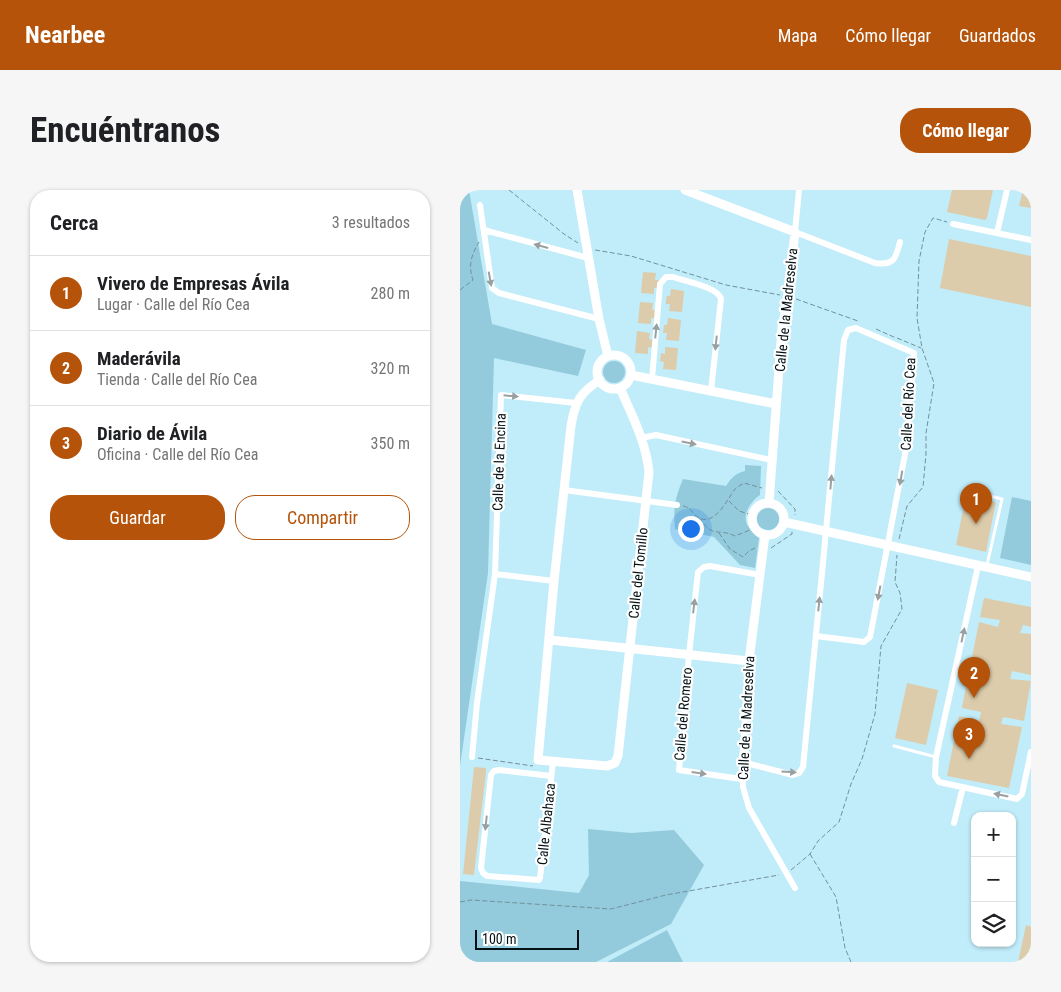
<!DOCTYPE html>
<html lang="es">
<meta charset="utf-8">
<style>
body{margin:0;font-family:"Roboto Condensed",sans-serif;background:#f6f6f6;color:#202124}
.controls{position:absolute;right:15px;bottom:15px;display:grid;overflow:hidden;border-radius:10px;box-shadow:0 1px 4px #0004}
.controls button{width:45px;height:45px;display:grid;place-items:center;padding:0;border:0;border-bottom:1px solid #e0e0e0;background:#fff;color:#202124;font:25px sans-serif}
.scale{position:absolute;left:15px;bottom:12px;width:104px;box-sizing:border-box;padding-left:5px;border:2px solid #031115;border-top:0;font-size:14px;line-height:18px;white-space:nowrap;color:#031115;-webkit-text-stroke:4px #fff;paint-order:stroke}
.you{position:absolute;left:230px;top:338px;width:18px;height:18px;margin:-12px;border:4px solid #fff;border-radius:50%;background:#1a73e8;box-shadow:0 0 0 8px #1a73e833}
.badge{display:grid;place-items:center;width:32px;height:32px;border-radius:50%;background:#b45309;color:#fff;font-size:16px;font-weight:700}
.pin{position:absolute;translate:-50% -41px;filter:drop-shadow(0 1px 2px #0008)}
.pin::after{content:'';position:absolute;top:26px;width:18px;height:15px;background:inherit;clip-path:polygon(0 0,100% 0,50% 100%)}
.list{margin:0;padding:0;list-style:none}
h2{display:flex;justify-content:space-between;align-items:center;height:65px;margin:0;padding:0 20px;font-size:21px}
h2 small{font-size:16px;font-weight:400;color:#757577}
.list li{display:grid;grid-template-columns:32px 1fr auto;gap:15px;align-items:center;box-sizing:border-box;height:75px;padding:0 20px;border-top:1px solid #e0e0e0}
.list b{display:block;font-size:19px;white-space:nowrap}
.list p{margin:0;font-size:16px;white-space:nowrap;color:#757577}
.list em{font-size:16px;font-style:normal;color:#757577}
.actions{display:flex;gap:10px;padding:15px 20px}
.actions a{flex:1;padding:11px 0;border:1px solid #b45309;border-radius:20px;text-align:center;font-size:18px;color:#b45309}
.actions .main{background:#b45309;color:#fff}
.icon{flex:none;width:28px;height:28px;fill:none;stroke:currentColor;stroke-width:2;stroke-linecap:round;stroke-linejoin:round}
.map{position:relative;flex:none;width:571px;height:772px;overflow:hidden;border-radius:20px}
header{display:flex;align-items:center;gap:30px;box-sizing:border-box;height:70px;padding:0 25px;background:#b45309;color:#fff}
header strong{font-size:24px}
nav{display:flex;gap:28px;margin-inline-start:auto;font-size:18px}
.intro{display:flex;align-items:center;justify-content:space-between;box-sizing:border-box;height:120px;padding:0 30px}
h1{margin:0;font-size:35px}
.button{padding:12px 22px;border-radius:20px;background:#b45309;color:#fff;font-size:18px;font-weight:700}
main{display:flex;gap:30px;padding:0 30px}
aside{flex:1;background:#fff;border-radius:20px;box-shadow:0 1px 4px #0004}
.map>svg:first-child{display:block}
.green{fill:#93cbdc}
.building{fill:#ddccab}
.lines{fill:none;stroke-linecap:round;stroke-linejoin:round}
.path{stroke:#72919a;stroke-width:1;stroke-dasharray:5 2.5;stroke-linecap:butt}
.lane{stroke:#fff;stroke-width:3}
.street{stroke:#fff;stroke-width:6}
.secondary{stroke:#fff;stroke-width:9}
.oneway{fill:#9aa0a1}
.labels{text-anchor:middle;stroke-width:4.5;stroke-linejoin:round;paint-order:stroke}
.street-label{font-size:14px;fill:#031115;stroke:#fff}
</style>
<header>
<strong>Nearbee</strong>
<nav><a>Mapa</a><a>Cómo llegar</a><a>Guardados</a></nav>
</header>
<div class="intro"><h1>Encuéntranos</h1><a class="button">Cómo llegar</a></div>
<main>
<aside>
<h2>Cerca<small>3 resultados</small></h2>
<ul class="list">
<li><span class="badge">1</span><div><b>Vivero de Empresas Ávila</b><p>Lugar · Calle del Río Cea</p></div><em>280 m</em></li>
<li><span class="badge">2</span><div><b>Maderávila</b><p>Tienda · Calle del Río Cea</p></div><em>320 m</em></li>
<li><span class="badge">3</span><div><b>Diario de Ávila</b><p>Oficina · Calle del Río Cea</p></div><em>350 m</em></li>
</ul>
<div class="actions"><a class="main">Guardar</a><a>Compartir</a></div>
</aside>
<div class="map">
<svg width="571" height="772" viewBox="0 0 571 772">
<rect width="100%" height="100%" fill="#c1ecf9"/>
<path class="green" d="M0,0H9L32,134L126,160L118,186L34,168L28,383L0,576Z
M143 182a11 11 0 1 1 22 0a11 11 0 1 1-22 0Z
M285,275L301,276L300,305C291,311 281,325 288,336C291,340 296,344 299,348L295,378L280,375L254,347L215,339C213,319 215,308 223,289L266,296C271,288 276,283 285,281Z
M552,307L571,311V375L540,368Z
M297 329a11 11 0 1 1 22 0a11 11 0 1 1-22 0Z
M128,639L171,643L214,640L244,675L211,734L136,772H0V691L119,703L129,685Z
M207,740L223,772H147Z"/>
<path class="building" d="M492,0H533L527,28L525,30L487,22Z
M563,0H571V18L559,16Z
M489,49L571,66V117L480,98Z
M183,82L196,83L195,90H199L198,98H194V104L181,103Z
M211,99L224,101L222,122L209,121L210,114H206V110L207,106H210Z
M180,112L193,113L192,120H196L195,128H191V134L178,133Z
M208,128L221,130L219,151L206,150L207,143H203L204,135H207Z
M177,141L190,143L189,149L193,150L192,158L188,157V164L175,163Z
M205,157L218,158L216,180L203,179L204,172L200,171L201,163L205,164Z
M506,306L536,312L526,362L496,355Z
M524,408L571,417V437L563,435L560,443L571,444V485L552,481L550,489L571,491L564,531L543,527L541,534L562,537L549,598L487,586L499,526L519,531L521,522L502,518L509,479L529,484L530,476L511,472L519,432L538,437L540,430L520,427Z
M447,493L478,500L466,555L435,548Z
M14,577L26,578V582L14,685L3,684Z
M566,735L571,737V772H558Z"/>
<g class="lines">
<path class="path" d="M49,0L104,44L118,53
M135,60L171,66L266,95L320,105
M0,100L13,90C8,76 11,65 19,52
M336,109L398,131
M416,139L436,148
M437,148L461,158
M318,301L335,319V325
M269,311L279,321L292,325
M223,316C231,317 232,324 239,328C255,336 268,309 274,300C277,297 281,295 284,293L302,298
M239,328C255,350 256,337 275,346L295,338
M259,343L270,359L283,367L289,361L295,358
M439,349L447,316L463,297L466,264V243L474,193L462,158L457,128L459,71L465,42L473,28L487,32
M311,358L332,344V341
M18,568L73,576
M350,664L376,707L385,758L391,772
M331,680L350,664L358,651L379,632L391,594L402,569L415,524L421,456L442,419L440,403L435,392L437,365
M0,712L11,710L151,719L206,705L319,685"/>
<path class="lane" d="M509,301L542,309L527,375
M434,556L476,567"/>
<path class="street" d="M339,0L335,42L415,73C434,76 436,68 440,52
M20,15L32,98L39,103L139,129
M493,34L571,50
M24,40L128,68
M537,43L547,0
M192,189L200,94L206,87H213C224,91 258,97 261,109L251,201
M181,248L196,245L311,270
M104,300L217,315
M518,376L476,567L475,586L479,592L557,609L562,604L571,562
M35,384L94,391
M289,471L282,572L283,597L289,618L335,698
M12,567L17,513L35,384L41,205L116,213
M282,572L333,585L339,583L343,577C357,435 371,292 384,150L388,140L396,138L454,163L446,259L410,447L404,452L356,446
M91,586L39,580L34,581L31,585L21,678L23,683L27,686L79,690L80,688L93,572
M281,589L219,580L229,465L238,382L244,377L250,376L300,385
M494,633L503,597"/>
<path class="secondary" d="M117,0L139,129L148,166
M225,0L335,42L327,113L322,138L309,313
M137 182a17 17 0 1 1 34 0a17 17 0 1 1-34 0Z
M171,185L316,214
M140,190C119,203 115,213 111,236L94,391L78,570L147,576L155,573L158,566L189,282C186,252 172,225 160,198
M292 329a16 16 0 1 1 32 0a16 16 0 1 1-32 0Z
M324,332L571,387
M90,450L289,471L305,345"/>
</g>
<defs><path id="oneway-solid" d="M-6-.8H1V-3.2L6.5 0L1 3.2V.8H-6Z" transform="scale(1.25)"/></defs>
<g class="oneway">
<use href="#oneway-solid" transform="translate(81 56) rotate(-165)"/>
<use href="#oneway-solid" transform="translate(30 89) rotate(80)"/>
<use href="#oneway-solid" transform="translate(196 141) rotate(-84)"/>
<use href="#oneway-solid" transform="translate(256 153) rotate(96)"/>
<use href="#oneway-solid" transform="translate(51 206) rotate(5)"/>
<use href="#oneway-solid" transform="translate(229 253) rotate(12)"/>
<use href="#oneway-solid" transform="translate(441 288) rotate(100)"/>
<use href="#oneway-solid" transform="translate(371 292) rotate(-85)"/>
<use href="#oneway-solid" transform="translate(419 403) rotate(101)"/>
<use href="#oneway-solid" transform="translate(359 414) rotate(-84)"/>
<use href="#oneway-solid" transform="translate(234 416) rotate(-83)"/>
<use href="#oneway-solid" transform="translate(503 445) rotate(-78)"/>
<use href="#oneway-solid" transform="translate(329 582) rotate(4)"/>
<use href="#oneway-solid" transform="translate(239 583) rotate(8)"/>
<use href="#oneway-solid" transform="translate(541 605) rotate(-168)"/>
<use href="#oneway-solid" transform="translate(26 633) rotate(96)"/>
</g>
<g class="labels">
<g class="street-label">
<text transform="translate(326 120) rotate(-84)" y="5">Calle de la Madreselva</text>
<text transform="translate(448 214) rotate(-87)" y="5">Calle del Río Cea</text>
<text transform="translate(39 272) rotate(-88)" y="5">Calle de la Encina</text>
<text transform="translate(178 383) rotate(-84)" y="5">Calle del Tomillo</text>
<text transform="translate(223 524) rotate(-85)" y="5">Calle del Romero</text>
<text transform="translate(286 528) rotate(-87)" y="5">Calle de la Madreselva</text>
<text transform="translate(86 634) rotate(-84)" y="5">Calle Albahaca</text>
</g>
</g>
</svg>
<div class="controls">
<button>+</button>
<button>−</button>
<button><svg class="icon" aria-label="layers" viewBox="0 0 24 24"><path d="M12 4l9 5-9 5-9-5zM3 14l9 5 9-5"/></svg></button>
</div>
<div class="scale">100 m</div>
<div class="you"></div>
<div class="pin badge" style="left:516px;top:334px">1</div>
<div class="pin badge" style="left:514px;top:508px">2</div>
<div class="pin badge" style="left:509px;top:569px">3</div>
</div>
</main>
